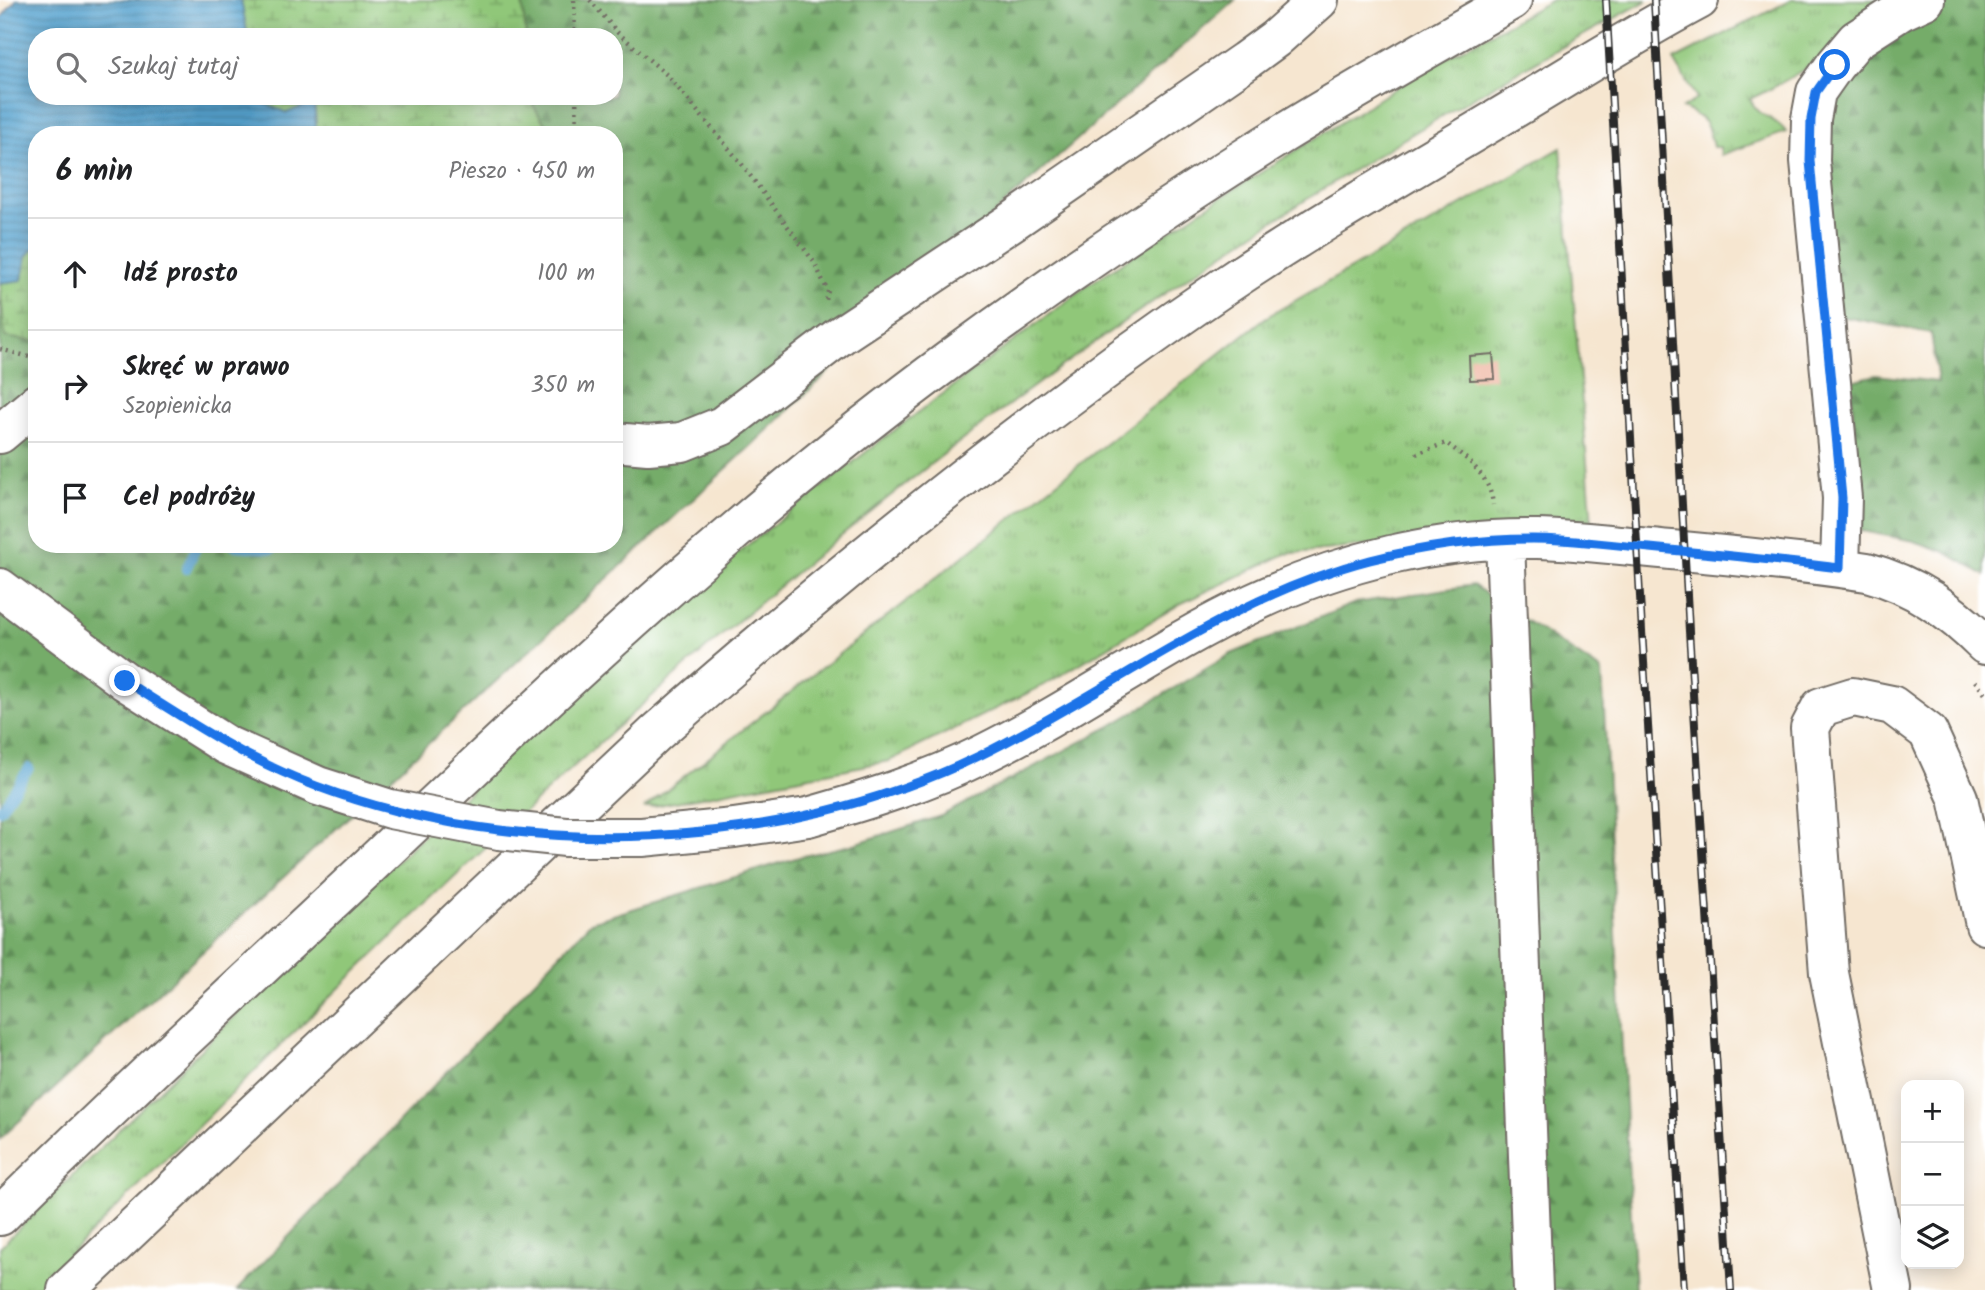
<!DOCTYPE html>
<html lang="pl">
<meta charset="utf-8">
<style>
body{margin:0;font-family:Kalam,sans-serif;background:#f2f2f2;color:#202124}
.controls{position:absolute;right:21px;bottom:21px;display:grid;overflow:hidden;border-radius:14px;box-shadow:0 4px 18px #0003}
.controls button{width:63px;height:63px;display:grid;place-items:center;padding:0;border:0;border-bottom:2px solid #e0e0e0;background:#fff;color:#202124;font:35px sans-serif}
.stop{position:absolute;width:21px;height:21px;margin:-16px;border:5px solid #1a73e8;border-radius:50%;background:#fff}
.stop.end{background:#1a73e8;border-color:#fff;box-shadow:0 2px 7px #0008}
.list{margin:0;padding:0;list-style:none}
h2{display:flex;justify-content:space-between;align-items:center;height:91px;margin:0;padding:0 28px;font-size:30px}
h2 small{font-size:23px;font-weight:400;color:#757577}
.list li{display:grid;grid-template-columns:46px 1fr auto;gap:21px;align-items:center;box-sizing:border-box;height:112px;padding:0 28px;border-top:2px solid #e0e0e0}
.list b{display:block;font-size:26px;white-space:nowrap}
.list p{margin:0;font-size:23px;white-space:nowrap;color:#757577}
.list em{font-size:23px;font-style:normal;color:#757577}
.icon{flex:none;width:38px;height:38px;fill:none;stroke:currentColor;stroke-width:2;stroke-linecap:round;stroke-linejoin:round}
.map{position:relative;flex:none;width:1985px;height:1290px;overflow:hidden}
.search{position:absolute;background:#fff;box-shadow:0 4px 18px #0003;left:28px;top:28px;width:595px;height:77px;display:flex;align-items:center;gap:18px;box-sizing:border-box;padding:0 24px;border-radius:28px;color:#757577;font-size:26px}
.panel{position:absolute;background:#fff;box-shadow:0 4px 18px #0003;left:28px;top:126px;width:595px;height:427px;border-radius:28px}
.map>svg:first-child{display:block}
.grass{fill:url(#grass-tufts);stroke:#5e7952;stroke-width:2}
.forest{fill:url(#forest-firs);stroke:#506c4a;stroke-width:2}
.wetland{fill:url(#wetland-marsh);stroke:#5e7952;stroke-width:2}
.water{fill:url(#water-rules);stroke:#40677d;stroke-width:2}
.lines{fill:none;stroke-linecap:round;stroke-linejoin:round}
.stream{stroke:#56a3cf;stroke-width:10}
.building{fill:#eaa187}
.minor-casing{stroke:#726c65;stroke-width:42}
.highway-casing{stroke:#726c65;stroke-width:42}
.path{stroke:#726c65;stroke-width:4.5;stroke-dasharray:2 5;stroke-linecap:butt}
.minor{stroke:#fff;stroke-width:38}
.highway{stroke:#fff;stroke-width:38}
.rail-casing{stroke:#2b2b2b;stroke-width:8}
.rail{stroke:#fff;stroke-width:5;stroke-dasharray:16;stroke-linecap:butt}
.minor-bridge-casing{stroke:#726c65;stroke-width:42;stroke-linecap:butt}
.minor-bridge{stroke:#fff;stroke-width:38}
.route{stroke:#1a73e8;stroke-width:9}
</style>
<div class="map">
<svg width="1985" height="1290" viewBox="0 0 1985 1290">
<defs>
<pattern id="grass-tufts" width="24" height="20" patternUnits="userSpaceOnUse" patternTransform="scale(1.75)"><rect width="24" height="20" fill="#90c779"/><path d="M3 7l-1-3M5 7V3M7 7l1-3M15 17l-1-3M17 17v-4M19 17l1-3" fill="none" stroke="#76a263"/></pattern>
<pattern id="forest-firs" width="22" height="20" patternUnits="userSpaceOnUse" patternTransform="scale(1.75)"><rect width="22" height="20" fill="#74ac69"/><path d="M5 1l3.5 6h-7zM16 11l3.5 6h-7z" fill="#5f8c57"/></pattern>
<pattern id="wetland-marsh" width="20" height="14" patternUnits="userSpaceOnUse" patternTransform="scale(1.75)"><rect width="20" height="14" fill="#90c779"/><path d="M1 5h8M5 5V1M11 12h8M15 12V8" fill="none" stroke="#76a263"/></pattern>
<pattern id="water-rules" width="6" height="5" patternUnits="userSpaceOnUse" patternTransform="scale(1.75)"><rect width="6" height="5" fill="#56a3cf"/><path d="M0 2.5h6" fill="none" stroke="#4785a8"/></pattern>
</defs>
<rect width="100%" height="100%" fill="#fff"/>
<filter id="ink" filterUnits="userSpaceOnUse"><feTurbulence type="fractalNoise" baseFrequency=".0143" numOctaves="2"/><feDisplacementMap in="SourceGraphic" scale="14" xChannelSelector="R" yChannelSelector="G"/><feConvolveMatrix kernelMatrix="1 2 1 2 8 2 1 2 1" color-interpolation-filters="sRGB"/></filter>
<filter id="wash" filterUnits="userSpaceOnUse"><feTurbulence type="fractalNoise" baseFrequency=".00686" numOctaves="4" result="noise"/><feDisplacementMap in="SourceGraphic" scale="28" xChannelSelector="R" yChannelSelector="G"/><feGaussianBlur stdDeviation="1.57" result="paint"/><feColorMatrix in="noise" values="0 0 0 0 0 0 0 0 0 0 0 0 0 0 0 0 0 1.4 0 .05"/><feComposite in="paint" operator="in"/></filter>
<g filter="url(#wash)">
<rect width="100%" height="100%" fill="#f6e6d0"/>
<path class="grass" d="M1552,0H1648C1335,167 1039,367 769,595C511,812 273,1052 34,1290H0V1247L235,1016L524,739L726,562L880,441L1091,283L1209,205L1434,64Z
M1791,0H1903C1853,36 1806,73 1750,99C1759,119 1775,116 1786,132L1721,155L1720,147H1713C1708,122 1705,118 1682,108L1697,99L1674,60Z
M1561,148L1592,523L1285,554L1182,603L1044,685L889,761L644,808L1265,318Z"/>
<path class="forest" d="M522,0H1235L1011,198L752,445L0,1139V291L5,337L37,342V544H614V135H552L533,105L532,96H614V37H526Z
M1949,0H1985V575L1945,552L1914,541L1861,531L1851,381L1876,375L1938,382L1931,333L1838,316L1818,149L1842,70L1922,11Z
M1473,585L1602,671L1635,1290H237L591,922L799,857L851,845L941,816L1109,727L1231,654L1355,603Z"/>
<path class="wetland" d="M241,0H522L526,37H248Z
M257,96H532L533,105L552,135H317L314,102L287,113L258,101Z
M37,245V342L5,337L0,283L22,279L27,256Z"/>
<path class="water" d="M16,0H241L248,37H37V96H257L258,101L287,113L314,102L317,135H37V245L27,256L22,280L0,283V19Z"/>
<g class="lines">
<path class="stream" d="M233,544L236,546L272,549V544
M186,569L198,544
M0,810L29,768"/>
</g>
<g id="blocks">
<path class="building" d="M1493,354L1495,379L1470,380L1469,356Z"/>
</g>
</g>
<g filter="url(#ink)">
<use href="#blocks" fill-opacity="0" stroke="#726c65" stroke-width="2"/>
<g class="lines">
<g class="minor-casing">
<path id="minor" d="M0,434L37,403
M614,442L648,445L682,442L722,426L841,335L1013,221L1245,61L1275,39L1319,0
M1505,540L1533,1290
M1840,568L1842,498L1810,161L1811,119L1816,92L1835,65L1856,40L1901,11L1925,0
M0,588L125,681L226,745
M808,817C868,800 927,782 983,754C1075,709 1159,647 1253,603C1340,562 1440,537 1537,539C1581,540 1627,546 1671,550C1737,556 1802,562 1867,572C1915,585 1950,610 1985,645
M1893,1290L1829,973L1810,728L1821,707L1853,697L1892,705L1928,732L1958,798L1985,925"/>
</g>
<g class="highway-casing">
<path id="highway" d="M0,1216C118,1099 241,987 362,873C551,693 741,513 952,358C1059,279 1170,204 1284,133C1359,87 1436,44 1512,0
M67,1290L656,733C838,573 1026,421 1226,285C1315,225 1408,172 1500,117C1566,78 1631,36 1699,0"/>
</g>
<path class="path" d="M574,0L575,37
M590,0L618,33L667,75L741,163L814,262L828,291L826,300
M576,96L577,135
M0,349L37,359
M1416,454L1446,443C1467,458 1491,477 1493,505
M1975,681L1985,694"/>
<use href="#minor" class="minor"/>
<use href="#highway" class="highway"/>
<g class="rail-casing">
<path id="rail" d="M1606,0L1642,631L1684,1290
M1654,0L1689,631L1731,1290"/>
</g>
<use href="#rail" class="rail"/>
<g class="minor-bridge-casing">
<path id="minor-bridge" d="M226,745L318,786L390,809L499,830L566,837H642L734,828L808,817"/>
</g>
<use href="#minor-bridge" class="minor-bridge"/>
</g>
</g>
<g class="lines" filter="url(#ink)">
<path class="route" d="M125,681C187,721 247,760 316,786C521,863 784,852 981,755C1111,691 1227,597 1370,560C1422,547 1478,539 1532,539C1571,539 1611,545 1650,548C1714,554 1777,560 1840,568L1842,498L1810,161L1811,119L1816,92L1835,65"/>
</g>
</svg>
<div class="controls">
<button>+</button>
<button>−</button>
<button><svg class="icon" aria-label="layers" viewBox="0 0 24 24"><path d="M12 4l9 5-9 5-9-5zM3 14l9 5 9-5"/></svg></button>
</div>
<div class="stop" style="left:1835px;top:65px"></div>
<div class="stop end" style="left:125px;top:681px"></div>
<div class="search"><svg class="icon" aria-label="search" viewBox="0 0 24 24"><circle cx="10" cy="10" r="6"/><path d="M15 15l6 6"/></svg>Szukaj tutaj</div>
<section class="panel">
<h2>6 min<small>Pieszo · 450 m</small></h2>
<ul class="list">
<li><svg class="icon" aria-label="ahead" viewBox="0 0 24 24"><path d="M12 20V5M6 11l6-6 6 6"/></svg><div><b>Idź prosto</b></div><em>100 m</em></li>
<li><svg class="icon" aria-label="right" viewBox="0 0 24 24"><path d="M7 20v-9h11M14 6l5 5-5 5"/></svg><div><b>Skręć w prawo</b><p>Szopienicka</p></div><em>350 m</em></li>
<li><svg class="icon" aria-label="arrive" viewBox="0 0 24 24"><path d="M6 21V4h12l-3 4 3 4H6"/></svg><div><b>Cel podróży</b></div></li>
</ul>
</section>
</div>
